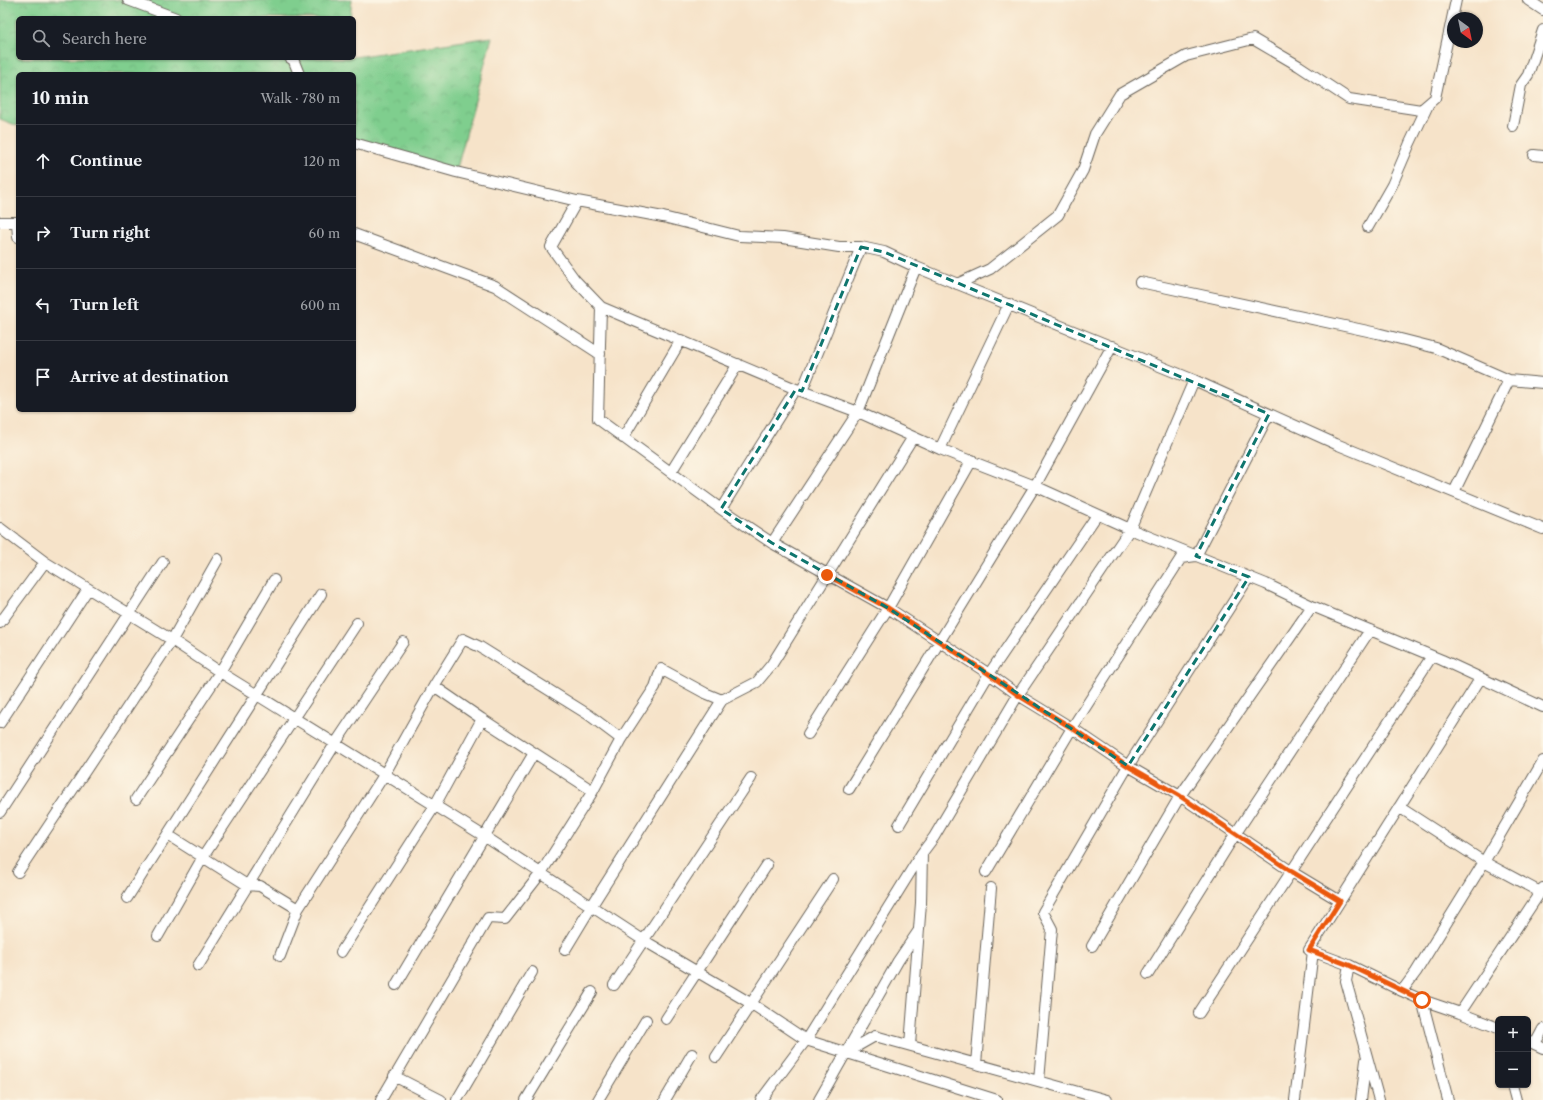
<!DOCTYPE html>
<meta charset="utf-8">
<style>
body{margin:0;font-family:"Libre Caslon Text",serif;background:#242831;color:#f1f3f6}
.controls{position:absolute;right:12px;bottom:12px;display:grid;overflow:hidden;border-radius:6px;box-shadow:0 1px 3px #0004}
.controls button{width:36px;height:36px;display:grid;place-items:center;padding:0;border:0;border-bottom:1px solid #363941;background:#171b24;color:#f1f3f6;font:20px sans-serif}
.compass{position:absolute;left:1447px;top:12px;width:36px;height:36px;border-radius:50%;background:#171b24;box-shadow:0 1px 3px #0004;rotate:147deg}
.stop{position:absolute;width:12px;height:12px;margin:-9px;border:3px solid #ea580c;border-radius:50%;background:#fff}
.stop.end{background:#ea580c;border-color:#fff;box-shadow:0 1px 4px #0008}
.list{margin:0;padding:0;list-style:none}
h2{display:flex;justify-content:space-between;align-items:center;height:52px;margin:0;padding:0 16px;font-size:17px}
h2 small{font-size:13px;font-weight:400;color:#9ea1a6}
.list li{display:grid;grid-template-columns:26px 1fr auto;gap:12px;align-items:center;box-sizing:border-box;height:72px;padding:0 16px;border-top:1px solid #363941}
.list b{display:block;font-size:15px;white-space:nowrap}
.list em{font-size:13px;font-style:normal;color:#9ea1a6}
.icon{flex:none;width:22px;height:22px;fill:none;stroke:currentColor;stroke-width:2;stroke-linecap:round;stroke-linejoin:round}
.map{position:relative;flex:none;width:1543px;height:1100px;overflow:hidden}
.search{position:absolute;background:#171b24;box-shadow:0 1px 3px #0004;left:16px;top:16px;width:340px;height:44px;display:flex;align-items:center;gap:10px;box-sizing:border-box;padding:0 14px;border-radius:6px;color:#9ea1a6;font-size:15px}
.panel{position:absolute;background:#171b24;box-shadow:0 1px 3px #0004;left:16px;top:72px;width:340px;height:340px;border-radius:6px}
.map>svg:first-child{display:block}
.park{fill:url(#park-crowns);stroke:#4e7555}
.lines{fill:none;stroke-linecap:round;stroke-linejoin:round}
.minor-casing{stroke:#686259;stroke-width:12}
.minor{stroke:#fff;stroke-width:10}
.route{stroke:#ea580c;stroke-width:5}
.marked{fill:none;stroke:#0f766e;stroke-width:3;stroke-dasharray:8 5;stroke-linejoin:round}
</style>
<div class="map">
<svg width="1543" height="1100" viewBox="0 0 1543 1100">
<defs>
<pattern id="park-crowns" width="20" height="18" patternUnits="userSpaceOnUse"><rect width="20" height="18" fill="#7fce8e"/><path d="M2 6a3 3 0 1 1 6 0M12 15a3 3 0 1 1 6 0" fill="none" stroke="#6db07a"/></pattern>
</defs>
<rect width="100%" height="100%" fill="#fcf5e5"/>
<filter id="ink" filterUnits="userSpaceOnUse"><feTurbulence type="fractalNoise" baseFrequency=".025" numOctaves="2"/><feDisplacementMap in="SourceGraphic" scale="8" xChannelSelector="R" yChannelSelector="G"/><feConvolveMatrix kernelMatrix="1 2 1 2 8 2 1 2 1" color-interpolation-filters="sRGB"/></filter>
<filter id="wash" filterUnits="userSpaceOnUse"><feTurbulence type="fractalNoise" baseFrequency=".012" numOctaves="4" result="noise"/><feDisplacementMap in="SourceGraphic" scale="16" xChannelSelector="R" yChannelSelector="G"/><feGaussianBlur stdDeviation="0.9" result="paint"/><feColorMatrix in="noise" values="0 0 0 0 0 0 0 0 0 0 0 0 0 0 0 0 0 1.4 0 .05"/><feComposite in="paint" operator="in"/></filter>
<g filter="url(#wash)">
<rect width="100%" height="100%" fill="#f6e3c9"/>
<path class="park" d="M0,0H352L350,18H18V58H347L492,37L456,172L354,139V74H18V126L0,119Z"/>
</g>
<g filter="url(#ink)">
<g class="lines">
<g class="minor-casing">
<path id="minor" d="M128,0L176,18
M1528,0L1543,10
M290,58L293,59L299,74
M1513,126L1521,85L1528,75L1543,30
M354,143L456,172L577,201L663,217L739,236L783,238L839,247H861L884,252L916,267L1194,380L1336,444L1543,529
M1534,155L1543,156
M577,201L551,247L575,280L601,307L796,389L858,412L940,449L1035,486L1130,529L1266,584L1312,606L1442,660L1543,707
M0,222H18
M17,222L18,237
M1368,227L1392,185L1410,143L1428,105
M354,234L495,286L600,354
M1140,282L1377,333L1436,348L1509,380L1543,383
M957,284L990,269L1058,215L1083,170L1095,134L1120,94L1186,56L1253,39L1299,66L1349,99L1421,110L1435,98L1456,0
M601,307L598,419L721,509L772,543L888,608L989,674L1018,695L1072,728L1128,766L1180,796L1292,872L1340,901L1309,950L1349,965L1346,981L1379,1100
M802,391L861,247
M623,438L681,340
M940,449L1009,304
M671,472L738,364
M1454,492L1509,380
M721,509L796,389
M0,528L45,562L172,640L220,672L484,836L643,940L752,1004L806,1040L997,1100
M772,543L858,412L916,267
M0,623L45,562
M434,686L482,719L593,791
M0,723L88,589
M808,734L888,608L972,460
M849,789L1035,486L1112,346
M136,799L220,672L274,580
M1399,807L1484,862L1540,892
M0,812L163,562
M899,825L989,674L1097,515
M168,835L247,885L260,886L298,909
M18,872L172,640L218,559
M986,872L1072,728L1181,558L1196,556L1269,414
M127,898L321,594
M1340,901L1480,679
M158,936L203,857L357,623
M1092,946L1180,796L1312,606
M565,950L591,907L722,700L757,682L772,664L913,437
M341,952L434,807L482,719
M280,956L298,909L384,775L434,686L463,639L480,647L589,715L621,739
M1349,965L1402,991L1416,972L1484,862L1543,761
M198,966L335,744L403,642
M1148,974L1236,833L1370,630
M396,985L534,753
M614,985L751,778
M1402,991L1422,1000L1460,1013L1498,1028
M1422,1000L1448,1100
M1199,1013L1432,656
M1460,1013L1543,888
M666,1019L767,865
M1528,1041L1543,1048
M1535,1044L1543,1029
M910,1045L921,903L922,853
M847,1052L875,1036L1107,1100
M716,1057L833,879
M976,1064L991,888
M394,1076L441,1100
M1039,1081L1052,929L1043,912L1128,766L1249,577
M1512,1085L1516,1100
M381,1100L488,918L505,919L541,873L593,791L621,739L655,687L661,669L705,693L722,700
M457,1100L532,972
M526,1100L592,992
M598,1100L646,1020
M665,1100L692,1054
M761,1100L806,1040L922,853L934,837L1018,695L1130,529L1194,380
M819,1100L898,961L919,930
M1295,1100L1313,951
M1361,1100L1366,1060"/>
</g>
<use href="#minor" class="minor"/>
</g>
</g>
<g class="lines" filter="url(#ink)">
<path class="route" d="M827,575L888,608L989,674L1018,695L1072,728L1128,766L1180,796L1292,872L1340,901L1309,950L1349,965L1422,1000"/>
</g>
<path class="marked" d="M861,247L884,252L1269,414L1196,556L1249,577L1128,766L888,608L772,543L721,509L796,389L802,391Z"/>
</svg>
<div class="controls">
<button>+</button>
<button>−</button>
</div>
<svg class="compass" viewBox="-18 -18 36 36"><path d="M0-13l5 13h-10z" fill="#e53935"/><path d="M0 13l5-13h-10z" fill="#9ea1a6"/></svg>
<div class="stop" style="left:1422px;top:1000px"></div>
<div class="stop end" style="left:827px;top:575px"></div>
<div class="search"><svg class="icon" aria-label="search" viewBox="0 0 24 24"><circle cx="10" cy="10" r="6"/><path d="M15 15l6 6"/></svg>Search here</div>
<section class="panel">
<h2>10 min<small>Walk · 780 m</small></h2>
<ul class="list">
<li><svg class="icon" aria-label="ahead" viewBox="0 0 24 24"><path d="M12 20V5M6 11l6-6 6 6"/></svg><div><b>Continue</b></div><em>120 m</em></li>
<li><svg class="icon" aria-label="right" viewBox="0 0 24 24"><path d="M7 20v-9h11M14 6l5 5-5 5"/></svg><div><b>Turn right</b></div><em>60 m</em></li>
<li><svg class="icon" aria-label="left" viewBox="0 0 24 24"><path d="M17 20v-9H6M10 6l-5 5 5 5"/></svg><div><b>Turn left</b></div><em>600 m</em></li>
<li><svg class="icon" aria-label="arrive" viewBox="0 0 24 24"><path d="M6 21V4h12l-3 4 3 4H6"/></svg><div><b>Arrive at destination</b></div></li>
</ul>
</section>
</div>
